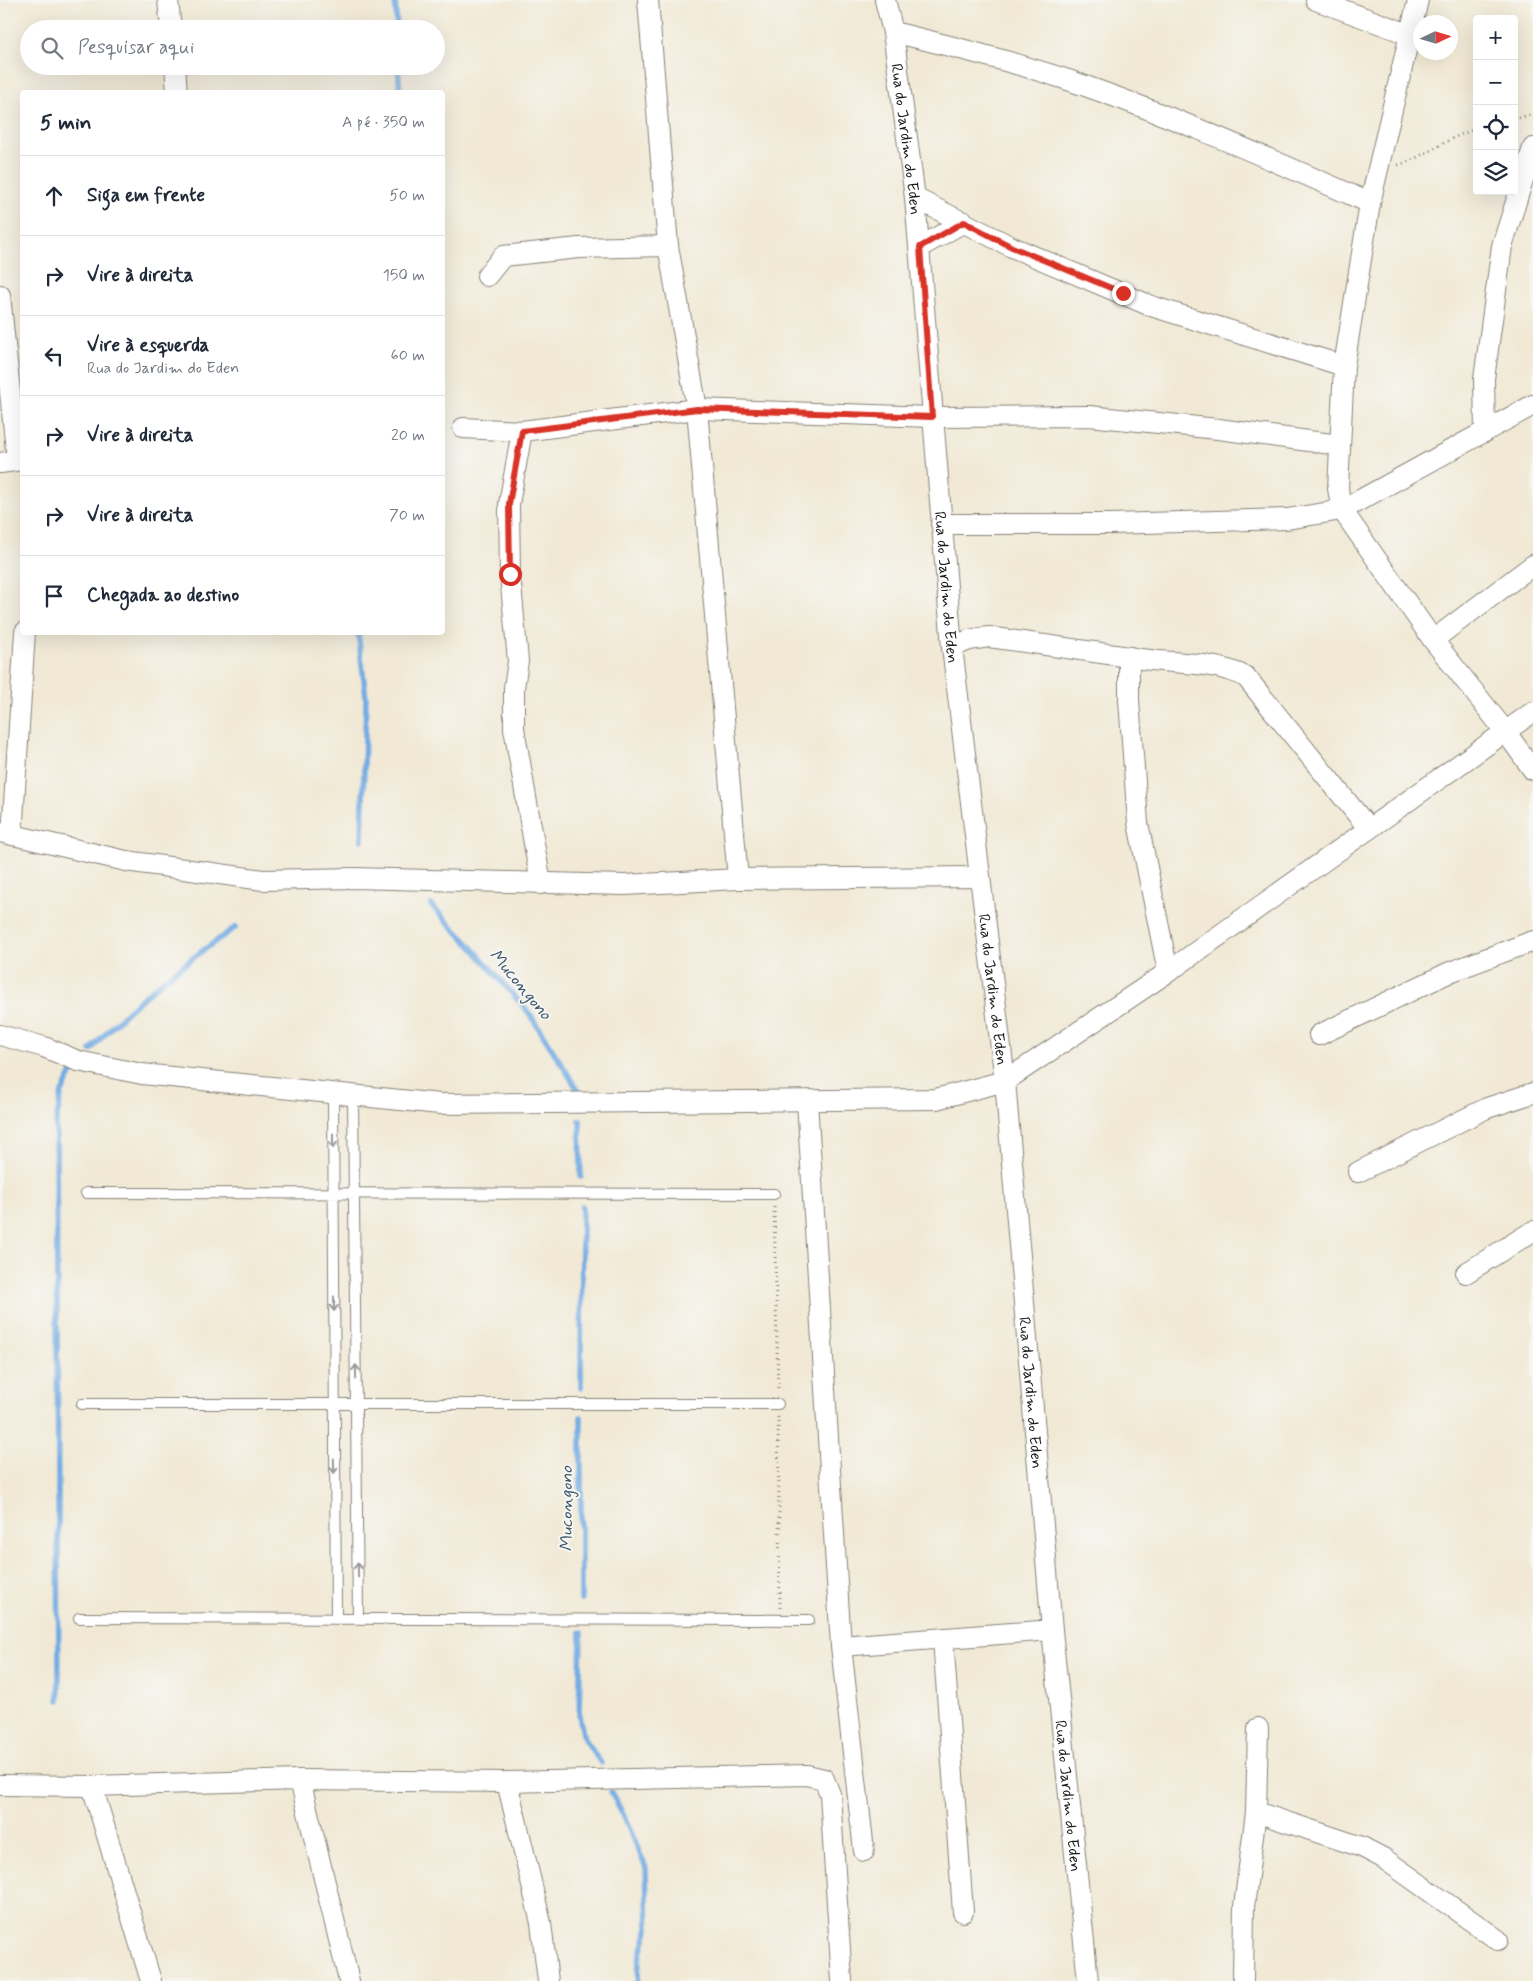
<!DOCTYPE html>
<html lang="pt">
<meta charset="utf-8">
<style>
body{margin:0;font-family:Mynerve,sans-serif;background:#f2f2f3;color:#1f2937}
.controls{position:absolute;right:15px;top:15px;display:grid;overflow:hidden;border-radius:5px;box-shadow:0 5px 20px #0002}
.controls button{width:45px;height:45px;display:grid;place-items:center;padding:0;border:0;border-bottom:1px solid #e0e1e3;background:#fff;color:#1f2937;font:25px sans-serif}
.compass{position:absolute;left:1413px;top:15px;width:45px;height:45px;border-radius:50%;background:#fff;box-shadow:0 5px 20px #0002;rotate:86deg}
.stop{position:absolute;width:15px;height:15px;margin:-11px;border:4px solid #d93025;border-radius:50%;background:#fff}
.stop.end{background:#d93025;border-color:#fff;box-shadow:0 1px 5px #0008}
.list{margin:0;padding:0;list-style:none}
h2{display:flex;justify-content:space-between;align-items:center;height:65px;margin:0;padding:0 20px;font-size:21px}
h2 small{font-size:16px;font-weight:400;color:#747a83}
.list li{display:grid;grid-template-columns:32px 1fr auto;gap:15px;align-items:center;box-sizing:border-box;height:80px;padding:0 20px;border-top:1px solid #e0e1e3}
.list b{display:block;font-size:19px;white-space:nowrap}
.list p{margin:0;font-size:16px;white-space:nowrap;color:#747a83}
.list em{font-size:16px;font-style:normal;color:#747a83}
.icon{flex:none;width:28px;height:28px;fill:none;stroke:currentColor;stroke-width:2;stroke-linecap:round;stroke-linejoin:round}
.map{position:relative;flex:none;width:1533px;height:1981px;overflow:hidden}
.search{position:absolute;background:#fff;box-shadow:0 5px 20px #0002;left:20px;top:20px;width:425px;height:55px;display:flex;align-items:center;gap:12px;box-sizing:border-box;padding:0 18px;border-radius:28px;color:#747a83;font-size:19px}
.panel{position:absolute;background:#fff;box-shadow:0 5px 20px #0002;left:20px;top:90px;width:425px;height:545px;border-radius:5px}
.map>svg:first-child{display:block}
.lines{fill:none;stroke-linecap:round;stroke-linejoin:round}
.stream{stroke:#73ace3;stroke-width:5.5}
.service-casing{stroke:#868278;stroke-width:12}
.minor-casing{stroke:#868278;stroke-width:22}
.path{stroke:#868278;stroke-width:3;stroke-dasharray:1 4;stroke-linecap:butt}
.service{stroke:#fff;stroke-width:10}
.minor{stroke:#fff;stroke-width:20}
.oneway{stroke:#999}
.route{stroke:#d93025;stroke-width:6}
.labels{text-anchor:middle;stroke-width:4;stroke-linejoin:round;paint-order:stroke}
.street-label{font-size:16px;fill:#1c1c1c;stroke:#f6f6f2}
.water-label{font-size:18px;font-style:italic;fill:#3f566c;stroke:#f6f6f2}
</style>
<div class="map">
<svg width="1533" height="1981" viewBox="0 0 1533 1981">
<rect width="100%" height="100%" fill="#f6f6f2"/>
<filter id="ink" filterUnits="userSpaceOnUse"><feTurbulence type="fractalNoise" baseFrequency=".02" numOctaves="2"/><feDisplacementMap in="SourceGraphic" scale="10" xChannelSelector="R" yChannelSelector="G"/><feConvolveMatrix kernelMatrix="1 2 1 2 8 2 1 2 1" color-interpolation-filters="sRGB"/></filter>
<filter id="wash" filterUnits="userSpaceOnUse"><feTurbulence type="fractalNoise" baseFrequency=".0096" numOctaves="4" result="noise"/><feDisplacementMap in="SourceGraphic" scale="20" xChannelSelector="R" yChannelSelector="G"/><feGaussianBlur stdDeviation="1.12" result="paint"/><feColorMatrix in="noise" values="0 0 0 0 0 0 0 0 0 0 0 0 0 0 0 0 0 1.4 0 .05"/><feComposite in="paint" operator="in"/></filter>
<g filter="url(#wash)">
<rect width="100%" height="100%" fill="#f1e9d5"/>
<g class="lines">
<path class="stream" d="M395,0L397,29
M398,66L400,92
M358,632L366,697L362,840
M431,905L471,946L529,1013L578,1090
M91,1050C132,1001 183,964 236,927
M580,1120L581,1177
M581,1388L582,1206
M581,1600V1417
M581,1632L579,1715L584,1739L601,1763
M59,1700L56,1122L62,1092L73,1071
M611,1792L624,1816L646,1868L648,1930L639,1959L638,1981"/>
</g>
</g>
<g filter="url(#ink)">
<g class="lines">
<g class="service-casing">
<path id="service" d="M333,1093L336,1618
M353,1095L358,1619
M86,1193L774,1194
M82,1404H778
M79,1618L809,1620"/>
</g>
<g class="minor-casing">
<g id="minor">
<path d="M168,0L171,29"/>
<path d="M648,0L668,246L697,409L738,879"/>
<path id="s1" d="M885,0L893,32L915,198L952,647L1005,1081L1052,1630L1088,1981"/>
<path d="M1316,0L1408,34"/>
<path d="M1418,0L1370,203L1344,366L1338,489L1342,510L1433,640L1505,731L1533,770"/>
<path d="M893,32C951,46 1011,61 1068,80C1171,115 1270,159 1370,203"/>
<path d="M175,66L177,92"/>
<path d="M915,198L1012,247L1151,306L1344,366"/>
<path d="M920,247L964,222"/>
<path d="M487,276L503,256L579,248L668,246"/>
<path d="M0,295L17,460"/>
<path d="M463,428L522,431L697,409L932,417L1089,416L1218,429L1339,445"/>
<path d="M522,431L509,504L510,574L518,661L514,688V728L541,884"/>
<path d="M1485,432L1484,379L1502,246L1533,148"/>
<path d="M0,463L22,460"/>
<path d="M941,524H1110L1287,519L1342,510L1533,405"/>
<path d="M1433,640L1533,565"/>
<path d="M952,647L969,640L989,637L1129,657"/>
<path d="M0,832L126,861L263,880L353,878L624,885L738,879L980,877"/>
<path d="M12,835L25,632"/>
<path d="M1168,972L1138,823L1129,700V657C1168,665 1209,659 1246,677L1369,829"/>
<path d="M0,1035L44,1047L78,1061L142,1074L440,1104L936,1099L1005,1081L1168,972L1533,712"/>
<path d="M1319,1035L1450,972L1533,941"/>
<path d="M807,1101L841,1646L864,1851"/>
<path d="M1358,1172L1487,1108L1533,1093"/>
<path d="M1466,1273L1533,1231"/>
<path d="M943,1639L963,1912"/>
<path d="M841,1646L1052,1630"/>
<path d="M300,1780L349,1981"/>
<path d="M507,1782L541,1923L548,1981"/>
<path d="M0,1785L92,1786L300,1780L507,1782L807,1775L824,1779L830,1794L842,1981"/>
<path d="M92,1786L151,1981"/>
<path d="M1256,1812L1362,1847L1383,1858L1498,1940"/>
<path d="M1243,1981L1244,1907L1256,1812L1258,1728"/>
</g>
</g>
<path class="path" d="M1514,119L1533,114
M1398,165C1427,156 1447,137 1477,129
M774,1207L778,1391
M778,1417L780,1609"/>
<use href="#service" class="service"/>
<use href="#minor" class="minor"/>
</g>
<defs><path id="oneway-shaft" d="M-6 0H5M1.5-3L5.5 0L1.5 3" fill="none" stroke-width="1.6" stroke-linecap="round" stroke-linejoin="round" transform="scale(1.25)"/></defs>
<g class="oneway">
<use href="#oneway-shaft" transform="translate(333 1141) rotate(90)"/>
<use href="#oneway-shaft" transform="translate(334 1304) rotate(90)"/>
<use href="#oneway-shaft" transform="translate(356 1372) rotate(-91)"/>
<use href="#oneway-shaft" transform="translate(334 1466) rotate(89)"/>
<use href="#oneway-shaft" transform="translate(358 1570) rotate(-91)"/>
</g>
</g>
<g class="lines" filter="url(#ink)">
<path class="route" d="M510,574L509,504L522,431L697,409L932,417L920,247L964,222L1012,247L1123,293"/>
</g>
<g class="labels">
<g class="street-label">
<text dy="6" stroke="none"><textPath href="#s1" startOffset="141">Rua do Jardim do Eden</textPath></text>
<text dy="6" stroke="none"><textPath href="#s1" startOffset="591">Rua do Jardim do Eden</textPath></text>
<text dy="6" stroke="none"><textPath href="#s1" startOffset="996">Rua do Jardim do Eden</textPath></text>
<text dy="6" stroke="none"><textPath href="#s1" startOffset="1401">Rua do Jardim do Eden</textPath></text>
<text dy="6" stroke="none"><textPath href="#s1" startOffset="1806">Rua do Jardim do Eden</textPath></text>
</g>
<g class="water-label">
<text transform="translate(521 984) rotate(50)" y="6">Mucongono</text>
<text transform="translate(566 1509) rotate(-90)" y="6">Mucongono</text>
</g>
</g>
</svg>
<div class="controls">
<button>+</button>
<button>−</button>
<button><svg class="icon" aria-label="locate" viewBox="0 0 24 24"><circle cx="12" cy="12" r="6"/><path d="M12 2v4M12 18v4M2 12h4M18 12h4"/></svg></button>
<button><svg class="icon" aria-label="layers" viewBox="0 0 24 24"><path d="M12 4l9 5-9 5-9-5zM3 14l9 5 9-5"/></svg></button>
</div>
<svg class="compass" viewBox="-18 -18 36 36"><path d="M0-13l5 13h-10z" fill="#e53935"/><path d="M0 13l5-13h-10z" fill="#747a83"/></svg>
<div class="stop" style="left:510px;top:574px"></div>
<div class="stop end" style="left:1123px;top:293px"></div>
<div class="search"><svg class="icon" aria-label="search" viewBox="0 0 24 24"><circle cx="10" cy="10" r="6"/><path d="M15 15l6 6"/></svg>Pesquisar aqui</div>
<section class="panel">
<h2>5 min<small>A pé · 350 m</small></h2>
<ul class="list">
<li><svg class="icon" aria-label="ahead" viewBox="0 0 24 24"><path d="M12 20V5M6 11l6-6 6 6"/></svg><div><b>Siga em frente</b></div><em>50 m</em></li>
<li><svg class="icon" aria-label="right" viewBox="0 0 24 24"><path d="M7 20v-9h11M14 6l5 5-5 5"/></svg><div><b>Vire à direita</b></div><em>150 m</em></li>
<li><svg class="icon" aria-label="left" viewBox="0 0 24 24"><path d="M17 20v-9H6M10 6l-5 5 5 5"/></svg><div><b>Vire à esquerda</b><p>Rua do Jardim do Eden</p></div><em>60 m</em></li>
<li><svg class="icon" aria-label="right" viewBox="0 0 24 24"><path d="M7 20v-9h11M14 6l5 5-5 5"/></svg><div><b>Vire à direita</b></div><em>20 m</em></li>
<li><svg class="icon" aria-label="right" viewBox="0 0 24 24"><path d="M7 20v-9h11M14 6l5 5-5 5"/></svg><div><b>Vire à direita</b></div><em>70 m</em></li>
<li><svg class="icon" aria-label="arrive" viewBox="0 0 24 24"><path d="M6 21V4h12l-3 4 3 4H6"/></svg><div><b>Chegada ao destino</b></div></li>
</ul>
</section>
</div>
